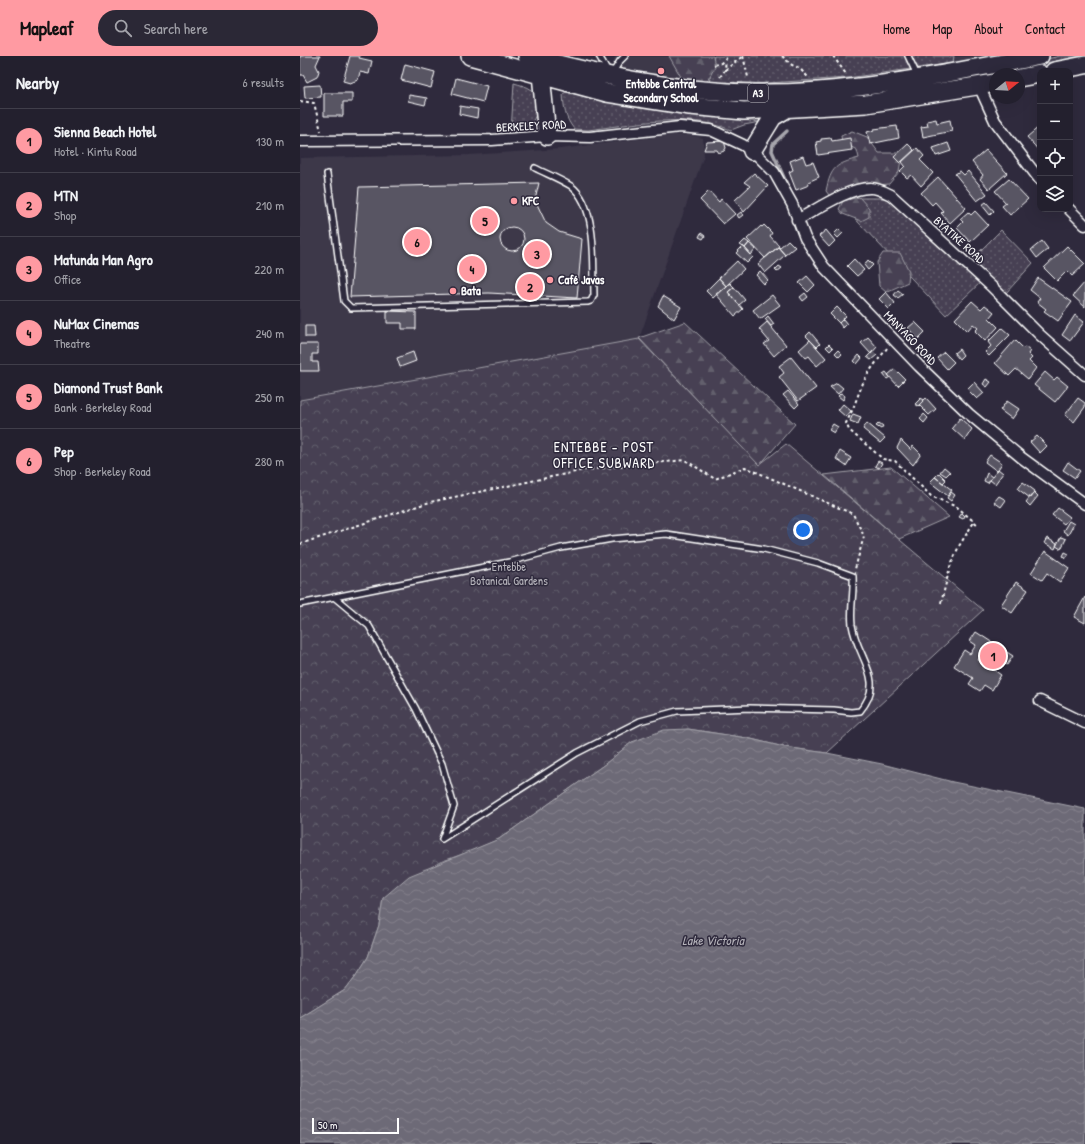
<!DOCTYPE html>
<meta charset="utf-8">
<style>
body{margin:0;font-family:"Patrick Hand",sans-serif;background:#2b2836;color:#f1f3f6}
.controls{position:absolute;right:12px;top:12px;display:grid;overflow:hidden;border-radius:8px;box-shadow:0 4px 16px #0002}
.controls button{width:36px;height:36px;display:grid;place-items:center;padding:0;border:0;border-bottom:1px solid #403e4a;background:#23202e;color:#f1f3f6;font:20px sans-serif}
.compass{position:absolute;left:689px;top:12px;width:36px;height:36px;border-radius:50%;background:#23202e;box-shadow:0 4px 16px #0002;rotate:72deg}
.scale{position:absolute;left:12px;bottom:10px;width:87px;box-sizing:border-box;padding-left:4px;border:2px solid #fff;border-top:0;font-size:11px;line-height:14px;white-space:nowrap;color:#fff;-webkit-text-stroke:3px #2f2a3d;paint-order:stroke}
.you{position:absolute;left:503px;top:474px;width:14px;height:14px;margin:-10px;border:3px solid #fff;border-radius:50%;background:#1a73e8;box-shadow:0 0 0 6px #1a73e833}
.badge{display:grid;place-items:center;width:26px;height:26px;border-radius:50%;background:#ff9aa2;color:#111;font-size:13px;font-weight:700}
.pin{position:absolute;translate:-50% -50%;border:2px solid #fff;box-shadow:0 1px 4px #0006}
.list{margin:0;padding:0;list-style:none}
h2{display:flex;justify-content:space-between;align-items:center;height:52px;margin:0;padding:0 16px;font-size:17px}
h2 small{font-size:13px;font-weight:400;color:#a3a3aa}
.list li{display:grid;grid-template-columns:26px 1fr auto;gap:12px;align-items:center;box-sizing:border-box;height:64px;padding:0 16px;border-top:1px solid #403e4a}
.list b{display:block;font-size:15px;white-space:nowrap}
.list p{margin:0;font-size:13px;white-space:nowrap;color:#a3a3aa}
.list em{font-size:13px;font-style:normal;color:#a3a3aa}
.icon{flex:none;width:22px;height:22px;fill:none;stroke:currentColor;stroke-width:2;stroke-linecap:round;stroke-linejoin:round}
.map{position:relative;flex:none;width:785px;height:1088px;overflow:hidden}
header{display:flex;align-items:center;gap:24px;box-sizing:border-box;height:56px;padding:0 20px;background:#ff9aa2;color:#111}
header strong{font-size:19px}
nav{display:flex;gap:22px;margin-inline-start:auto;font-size:14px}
.search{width:280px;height:36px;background:#2b2836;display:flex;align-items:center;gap:10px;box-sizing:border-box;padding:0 14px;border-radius:22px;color:#a3a3aa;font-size:15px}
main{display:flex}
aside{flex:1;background:#23202e}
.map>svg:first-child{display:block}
.built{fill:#3c3749}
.grass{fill:url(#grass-dots);stroke:#a2a0a8}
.forest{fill:url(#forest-firs);stroke:#a2a0a8}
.park{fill:url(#park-crowns);stroke:#a2a0a8}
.water{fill:url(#water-waves);stroke:#a7a6ad}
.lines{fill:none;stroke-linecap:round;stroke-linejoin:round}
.stream{stroke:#a7a6ad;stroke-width:3.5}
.building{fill:#595564;stroke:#fff;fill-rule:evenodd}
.service-casing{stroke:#fff;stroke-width:8}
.minor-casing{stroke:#fff;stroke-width:13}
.trunk-casing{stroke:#fff;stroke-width:20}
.path{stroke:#fff;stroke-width:2;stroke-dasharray:3 3;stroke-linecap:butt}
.service{stroke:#2f2a3d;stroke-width:5}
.minor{stroke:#2f2a3d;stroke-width:10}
.trunk{stroke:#2f2a3d;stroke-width:17}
.poi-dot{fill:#ff9aa2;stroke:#2f2a3d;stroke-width:1.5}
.labels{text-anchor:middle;stroke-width:3;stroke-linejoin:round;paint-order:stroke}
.shield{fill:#2f2a3d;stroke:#c1bfc5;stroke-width:1}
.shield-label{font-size:11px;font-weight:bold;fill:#fff}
.poi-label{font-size:12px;font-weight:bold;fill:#fff;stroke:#2f2a3d;text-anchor:start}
.street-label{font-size:12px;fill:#fff;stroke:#2f2a3d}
.park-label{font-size:12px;fill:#b5b3ba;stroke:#2f2a3d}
.water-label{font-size:13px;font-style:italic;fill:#b6b4bb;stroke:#2f2a3d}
.quarter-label{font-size:14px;letter-spacing:1px;fill:#fff;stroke:#2f2a3d}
</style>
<header>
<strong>Mapleaf</strong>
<div class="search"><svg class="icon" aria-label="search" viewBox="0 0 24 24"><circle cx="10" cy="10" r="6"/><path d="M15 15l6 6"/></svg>Search here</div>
<nav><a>Home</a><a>Map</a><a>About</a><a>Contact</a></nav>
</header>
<main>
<aside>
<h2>Nearby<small>6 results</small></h2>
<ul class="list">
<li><span class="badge">1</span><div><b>Sienna Beach Hotel</b><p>Hotel · Kintu Road</p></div><em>130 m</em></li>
<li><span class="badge">2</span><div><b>MTN</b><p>Shop</p></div><em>210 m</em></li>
<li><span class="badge">3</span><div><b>Matunda Man Agro</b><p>Office</p></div><em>220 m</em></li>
<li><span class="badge">4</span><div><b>NuMax Cinemas</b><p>Theatre</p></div><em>240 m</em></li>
<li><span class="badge">5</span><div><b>Diamond Trust Bank</b><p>Bank · Berkeley Road</p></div><em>250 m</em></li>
<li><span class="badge">6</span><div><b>Pep</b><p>Shop · Berkeley Road</p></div><em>280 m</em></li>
</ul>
</aside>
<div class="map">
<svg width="785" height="1088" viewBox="0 0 785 1088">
<defs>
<pattern id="grass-dots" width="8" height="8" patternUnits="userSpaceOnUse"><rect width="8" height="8" fill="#464152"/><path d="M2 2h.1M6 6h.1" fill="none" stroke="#625e6c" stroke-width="1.8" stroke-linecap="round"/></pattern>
<pattern id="forest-firs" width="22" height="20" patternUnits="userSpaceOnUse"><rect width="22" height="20" fill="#464152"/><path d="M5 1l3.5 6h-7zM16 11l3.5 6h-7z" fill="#625e6c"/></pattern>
<pattern id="park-crowns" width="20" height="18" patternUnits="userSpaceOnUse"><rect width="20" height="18" fill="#464152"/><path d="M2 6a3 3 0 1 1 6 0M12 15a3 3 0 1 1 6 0" fill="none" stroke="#625e6c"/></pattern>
<pattern id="water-waves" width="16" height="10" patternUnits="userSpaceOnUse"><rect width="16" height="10" fill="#6d6a77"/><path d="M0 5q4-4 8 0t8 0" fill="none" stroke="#83808b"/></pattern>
</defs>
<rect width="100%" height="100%" fill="#2f2a3d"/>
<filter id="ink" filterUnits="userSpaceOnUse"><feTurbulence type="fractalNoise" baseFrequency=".025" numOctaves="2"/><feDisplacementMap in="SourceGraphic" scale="8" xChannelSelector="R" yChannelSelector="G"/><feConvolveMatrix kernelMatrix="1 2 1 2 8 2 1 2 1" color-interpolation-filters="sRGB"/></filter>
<g filter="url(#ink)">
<path class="built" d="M315,0H414L408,33L309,23Z
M654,0H691L653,7Z
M367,79H391L403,82L404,99L339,283L0,344V102L169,99L260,93Z"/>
<path class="grass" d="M414,0H654L653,7L547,22L467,27L408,33Z
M760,0H781L657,25L656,24Z
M214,27C220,29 227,30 232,34C235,38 235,41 236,46C239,66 228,71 211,76Z
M266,36L339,52L460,66L444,69L431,74C387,56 335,68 288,74L274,73C265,62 264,52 263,38Z
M560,142H588L681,226L646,259L543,150Z
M701,174L733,207L706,237L670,205Z"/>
<path class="forest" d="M369,0H413L415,11L406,27L396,32L381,21Z
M552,75L567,81L579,97H602L599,116L589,128L578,129L532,143L526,135C531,111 536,108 559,102L557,94L542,86L541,80Z
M559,141L569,152V161L561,165L543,158L539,153L543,145Z
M583,197H600L609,215L608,226L586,236L579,230L577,206Z
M385,266L495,368L459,410L339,282Z
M591,411L649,461L599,483L524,419Z"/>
<path class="park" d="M339,283L459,409L486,388L683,554L527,697L484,691L447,682L388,673L332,686L305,708L199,783L169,796L140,806L83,842L79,869L68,901L58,917L45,934L0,962V344Z"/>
<path class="water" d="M388,673L447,682L484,691L527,697L582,708L653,726L785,753V1088H0V962L45,934L58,917L68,901L79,869L83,842L109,820L199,783L305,708L332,686L364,674Z"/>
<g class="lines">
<path class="stream" d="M487,75L473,88L472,95L490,135"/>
</g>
<path class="building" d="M0,0H20L16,9L19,15L17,21L7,26L3,19H0Z
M50,0H60L59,2L72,5L69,18L60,16L58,24L50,27L43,25Z
M105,8L135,16L131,32L101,24Z
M156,22L187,30L183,46L152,38Z
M20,29L21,41L5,42L4,30Z
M24,37H52V46H43V60H24Z
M109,39L127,42L125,49L108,45Z
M160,50L178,53L177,62L159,58Z
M636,63L637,67L650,64L652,75L623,81L621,71L628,70L627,65Z
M597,70L599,82L570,88L567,76L574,74V73Z
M740,70V96L727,81Z
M531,82L532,85L550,82L552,94L518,99L516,86L521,85V83Z
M424,85L426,92L424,95L419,97L417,94H404L407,86Z
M648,87L651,95L636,100L633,92Z
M608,88L614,94L600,107L594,101Z
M617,92L624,100L620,104L633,117L621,130L611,119L607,122L600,115L605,110L602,106Z
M686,94L707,117L689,133L680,123L683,119L672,106Z
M503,100L506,108L513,106L519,121L508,126L509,129L496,134L489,116L493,114L490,105Z
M660,115L664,119L668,115L687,138L677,145L655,118Z
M454,117L468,130L444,156L435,144L450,130L444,126Z
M638,121L666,152L650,167L641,157L643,155L635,146L632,149L621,137Z
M709,123L728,143L710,159L702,150L706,147L695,135Z
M239,127L235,144L246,167L259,176L282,183L277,242L189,237L50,241L59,131Z
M409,135L419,146L421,143L435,158L423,168L400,144Z
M686,146L694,155L690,159L682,149Z
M675,155L688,169L670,186L657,172L663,166L660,163L668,156L671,159Z
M441,156L443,159L439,162L437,159Z
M464,169L472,177L470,180L479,190L465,202L447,183L461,170L462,171Z
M200 183a12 12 0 1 1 24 0a12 12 0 1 1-24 0Z
M539,173L543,177L538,182L534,178Z
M526,174L535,185L529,191L519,180Z
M401,177L405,180L403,183L399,181Z
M445,184L449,187L445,192L440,189Z
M488,184L495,191L485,199L479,192Z
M742,185L748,193L737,202L731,194Z
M449,187L456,193L451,199L445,192Z
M443,190L453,201L447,207L436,197Z
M767,190L785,208L772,220L767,215L757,225L744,212Z
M478,191L485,199L465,217L458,208Z
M554,203L564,214L557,220L547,210Z
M568,204L573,209L568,214L564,209Z
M437,205L444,213L426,230L419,222Z
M479,210L482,212L477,216L475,214Z
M460,215L468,224L464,228L456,219Z
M507,220L515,229L508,236L499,227Z
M419,222L426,230L413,242L406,235Z
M738,222L772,246L758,265L744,255L746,253L737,246L740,242L730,234Z
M785,226V251L773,240Z
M430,227L434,231L428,236L443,253L435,260L416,238Z
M434,231L445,244L439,249L428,236Z
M598,234L603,238L598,242L594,239Z
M586,236L595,247L589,253L579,243Z
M505,237L508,241L503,245L500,241Z
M472,239L480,249L460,263L453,254Z
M363,240L381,251L374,263L358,250Z
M672,245L681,253L685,249L694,256L689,262L698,271L685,285L675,275L678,272L673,268L667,275L655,263Z
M537,251L546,260L539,267L530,258Z
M87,255L116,256V273H102V267H87Z
M775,259L784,266L770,285L762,279Z
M468,260L474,268L471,270L465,263Z
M543,263L547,268L543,272L539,267Z
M467,266L486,289L474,300L464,288L469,285L459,273Z
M615,266L625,276L618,283L608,272Z
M5,270H14L15,281H5Z
M702,272L710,279L689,300L685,296L691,290L688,286Z
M510,276L520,288L517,291L506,280Z
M568,281L577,291L571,298L561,287Z
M510,284L526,302L517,310L509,300L506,302L499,294Z
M715,284L723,292L725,291L730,295L728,298L732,302L729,305L736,312L728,323L716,313L709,320L695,307Z
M0,288H18V298H12V306H18L19,315H0Z
M529,288L533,292L530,295L526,291Z
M659,293L663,299L659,303L654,297Z
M538,294L542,298L539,301L535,297Z
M573,295L577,299L571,304L567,301Z
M113,296L116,305L100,311L97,302Z
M644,296L654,306L647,313L637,302Z
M559,299L562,302L557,308L554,305Z
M491,301L516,332L498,345L479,321L484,317L479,310Z
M595,313L605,323L598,330L588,319Z
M586,316L590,321L587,323L583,318Z
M745,316L754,324L757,321L768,330L755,346L734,329Z
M686,323L691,326L687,331L683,328Z
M674,326L684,337L677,343L667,333Z
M537,327L543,332L538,338L530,331Z
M488,335L499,348L495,352L483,339Z
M541,337L545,340L543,344L538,340Z
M621,342L624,344L618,350L615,348Z
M626,342L636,353L629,359L619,349Z
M778,342L785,347V351L774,366L765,359Z
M707,345L719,353L712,363L700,354Z
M543,348L551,355L546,361L538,354Z
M553,358L561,361L558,368L550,365Z
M624,358L628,362L624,367L620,363Z
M660,362L672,373L665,384L652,372Z
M567,367L585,382L580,387L563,373Z
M579,367L583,370L581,373L576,370Z
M533,368L538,371L534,377L529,374Z
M737,380L747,390L740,397L730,386Z
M601,384L611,394L613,390L621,398L613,409L597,392Z
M540,395L551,402L546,410L536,403Z
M690,399L702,407L697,415L685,406Z
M578,405L582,407L579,412L575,410Z
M768,406L780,415L775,422L763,414Z
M644,411L650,416L646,420L640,416Z
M698,413L703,417L695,428L690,424Z
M639,417L646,424L643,427L635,421Z
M687,417L692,421L688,427L684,425Z
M635,421L652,434L648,440L630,426Z
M723,426L735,435L730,442L718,433Z
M651,436L655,439L651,445L647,442Z
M734,436L738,440L730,450L726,446Z
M699,440L706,444L701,451L694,446Z
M758,452L770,461L764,468L752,459Z
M662,457L665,460L663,463L659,461Z
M769,465L774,468L768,479L763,475Z
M761,481L766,483L761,493L756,490Z
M747,482L757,488L755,493L744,487Z
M745,495L769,512L760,526L747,517L742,524L731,517Z
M765,496L769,498L766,502L763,500Z
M716,526L728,534L712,557L701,549Z
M785,541V567L774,561Z
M676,576L713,600L707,609L700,604L694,614L701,619L692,634L684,629L680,635L669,628L673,622L654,610L664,594L670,598L676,589L670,585ZM685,595L693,600L686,610L678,604Z"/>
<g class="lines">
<g class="service-casing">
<path id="service" d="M299,0L308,15
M608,0L617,19
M312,18L320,5L325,0
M27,118L44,245L51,252L288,246L291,245L294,239C293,210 298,150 271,130C260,123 247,118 235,112
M34,541L69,570L116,653L142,708L154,750L142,783
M0,548L209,506L261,492L312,483L366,478L464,493L518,507L553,520C554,537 550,553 552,569C557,602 587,624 560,655L551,656L534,654L450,652L377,655L340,665L277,697L142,783"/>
</g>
<g class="minor-casing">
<path id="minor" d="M679,30L695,65L740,124
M0,85L192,84L247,80L290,81L380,71L411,74L443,89L457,99L474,116L492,148L505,182L524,211L619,310L669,358L722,402L785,448
M769,153L785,169
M497,164C516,154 549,131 571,132C578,132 585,136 591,139L691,230L740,279L785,319
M740,645L785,667"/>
</g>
<g class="trunk-casing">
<path id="trunk" d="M170,0L307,37L390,50L444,55L566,48L695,27
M227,0C302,20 378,36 456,37C529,38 603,26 675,12C696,8 718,5 740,0
M240,8L247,80
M754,15L785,9
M719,22L740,18
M452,95L473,61L485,54"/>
</g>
<path class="path" d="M443,0L448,21
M482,0L492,9L499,12L509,22
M533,0L546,18
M414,9L421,7L429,0
M425,14L443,0
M420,21L425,14L426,0
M0,45L14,47L21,75
M587,292C580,302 571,312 565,323C558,337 554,353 546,367L549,374L583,403L595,405L631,440L657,451L678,469
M0,488L130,446L285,414L385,404L415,423L445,411L553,458L564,480L555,513
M641,547L650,511L659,490L674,466"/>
<use href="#service" class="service"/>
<use href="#minor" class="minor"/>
<use href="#trunk" class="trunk"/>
</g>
</g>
<g class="poi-dot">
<circle cx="361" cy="15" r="4"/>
<circle cx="214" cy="145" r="4"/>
<circle cx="250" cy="224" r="4"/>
<circle cx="153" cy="235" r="4"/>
</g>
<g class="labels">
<rect class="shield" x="448" y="28" width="20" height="18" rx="3"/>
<g class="shield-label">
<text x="458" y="41">A3</text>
</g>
<g class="poi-label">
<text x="361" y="32" text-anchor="middle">Entebbe Central<tspan x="361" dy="14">Secondary School</tspan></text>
<text x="222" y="149">KFC</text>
<text x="258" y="228">Café Javas</text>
<text x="161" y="239">Bata</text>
</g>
<g class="street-label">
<text transform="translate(231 70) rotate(-3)" y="4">BERKELEY ROAD</text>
<text transform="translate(659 184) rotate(42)" y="4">BYATIKE ROAD</text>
<text transform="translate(610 282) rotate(46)" y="4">MANYAGO ROAD</text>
</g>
<g class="park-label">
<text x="209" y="515">Entebbe<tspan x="209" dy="14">Botanical Gardens</tspan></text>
</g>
<g class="water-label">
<text x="413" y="889">Lake Victoria</text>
</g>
<g class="quarter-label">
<text x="304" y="396">ENTEBBE - POST<tspan x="304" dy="16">OFFICE SUBWARD</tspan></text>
</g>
</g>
</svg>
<div class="controls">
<button>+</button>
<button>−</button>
<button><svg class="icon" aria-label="locate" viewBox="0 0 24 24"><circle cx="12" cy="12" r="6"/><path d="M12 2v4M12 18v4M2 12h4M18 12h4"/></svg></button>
<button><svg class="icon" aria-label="layers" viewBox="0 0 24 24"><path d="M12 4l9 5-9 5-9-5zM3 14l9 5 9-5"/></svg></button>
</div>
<svg class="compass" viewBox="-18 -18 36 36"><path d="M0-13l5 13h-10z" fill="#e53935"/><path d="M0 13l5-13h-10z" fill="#a3a3aa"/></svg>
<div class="scale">50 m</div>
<div class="you"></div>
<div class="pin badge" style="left:693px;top:600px">1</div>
<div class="pin badge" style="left:230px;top:231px">2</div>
<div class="pin badge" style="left:237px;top:198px">3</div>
<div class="pin badge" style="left:172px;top:213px">4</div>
<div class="pin badge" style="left:185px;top:165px">5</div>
<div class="pin badge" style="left:117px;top:186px">6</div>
</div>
</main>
